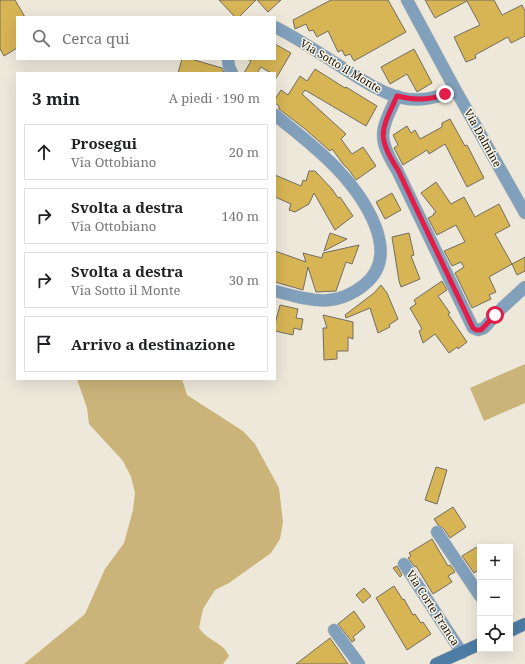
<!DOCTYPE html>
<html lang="it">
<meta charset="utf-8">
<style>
body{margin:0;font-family:"Noto Serif",serif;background:#f2f2f2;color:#202124}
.controls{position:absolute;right:12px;bottom:12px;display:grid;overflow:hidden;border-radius:0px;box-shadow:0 4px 16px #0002}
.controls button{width:36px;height:36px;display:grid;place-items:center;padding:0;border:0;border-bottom:1px solid #e0e0e0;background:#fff;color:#202124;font:20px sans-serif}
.stop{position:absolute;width:12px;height:12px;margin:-9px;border:3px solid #e11d48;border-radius:50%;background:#fff}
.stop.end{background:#e11d48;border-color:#fff;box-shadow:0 1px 4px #0008}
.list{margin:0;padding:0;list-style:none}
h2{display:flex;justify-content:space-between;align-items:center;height:52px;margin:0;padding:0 16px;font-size:17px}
h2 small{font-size:13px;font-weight:400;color:#757577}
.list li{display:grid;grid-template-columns:26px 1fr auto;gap:12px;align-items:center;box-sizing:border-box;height:56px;margin:0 8px 8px;padding:0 8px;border:1px solid #e0e0e0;border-radius:0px}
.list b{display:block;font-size:15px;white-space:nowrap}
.list p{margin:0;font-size:13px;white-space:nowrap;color:#757577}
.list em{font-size:13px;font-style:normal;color:#757577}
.icon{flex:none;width:22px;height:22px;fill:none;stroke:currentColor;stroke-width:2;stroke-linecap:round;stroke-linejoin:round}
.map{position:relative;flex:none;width:525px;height:664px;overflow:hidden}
.search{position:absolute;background:#fff;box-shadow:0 4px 16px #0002;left:16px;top:16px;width:260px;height:44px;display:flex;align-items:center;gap:10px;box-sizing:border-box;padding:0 14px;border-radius:0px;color:#757577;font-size:15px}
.panel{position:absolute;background:#fff;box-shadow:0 4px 16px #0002;left:16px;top:72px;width:260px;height:308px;border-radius:0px}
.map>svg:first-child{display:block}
.green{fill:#cab47a}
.building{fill:#d7b555;stroke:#726d61}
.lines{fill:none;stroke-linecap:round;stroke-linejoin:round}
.street-casing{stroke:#cac5b9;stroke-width:13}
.secondary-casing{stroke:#cac5b9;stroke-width:13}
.street{stroke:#81a0bc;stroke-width:12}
.secondary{stroke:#4d7ca5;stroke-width:12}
.route{stroke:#e11d48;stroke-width:5}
.labels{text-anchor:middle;stroke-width:3;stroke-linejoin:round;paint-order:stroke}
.street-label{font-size:11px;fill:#110f0a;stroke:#faf5e7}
</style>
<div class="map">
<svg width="525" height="664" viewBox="0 0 525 664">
<rect width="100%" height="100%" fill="#ede8da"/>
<path class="green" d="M525,364V403L484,421L470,388Z
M77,379H182L187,395L243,431L255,444L279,488L283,522L280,539L271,553L229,583L215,590L203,609L199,628C208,641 223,642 229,656L223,664H24L85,614L105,569L124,543L133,510L135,493L131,477L123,461L89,424L87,408Z"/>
<path class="building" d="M0,0H15L25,17H17V48L4,56L0,49Z
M219,0H256L239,17H235Z
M257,0H281L268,12Z
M331,0H388L406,32L354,61L350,54L345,56L342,50L338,52L328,31L317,37L313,30L309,31L306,24L295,29L293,20Z
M425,0H494L502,15L522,5L525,11V36L511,43L508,37L475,55L476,58L466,62L454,37L480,25L467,1L435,18Z
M275,44L291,53L275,80V73H271L261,67L257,73H244L251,61L247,59H275Z
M414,49L432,83L417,92L407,74L390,84L381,67Z
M182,59H191L222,68L224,73H178Z
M315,69L345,88L346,87L377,106L366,126L305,90L302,94L346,134L341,139L352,154L363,147L376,166L356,180L349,170L343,164L332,149L330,151L305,129L279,109V106L275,103V99L281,90L288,95L300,76L307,81Z
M450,119L465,146L467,145L484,178L467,187L445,144L429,154L427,150L403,165L394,148L398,145L393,135L407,126L411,133L415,130L420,139L442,127V123Z
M309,171H315L332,189L338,198L340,197L353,216L335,230L314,193L309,204L295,212L289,210L291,204L275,197V175L301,186L303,180L306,181Z
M436,182L451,204L464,197L475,217L499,204L510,226L495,234L512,264L489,277L496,292L489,295L491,299L472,308L455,273L464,267L461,262L452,266L444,251L465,242L456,225L437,235L428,218L434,215L433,214L436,212L421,193Z
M392,193L401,210L385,219L376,202Z
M330,233L347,239L324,251Z
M409,233L414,255L411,256L420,279L401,287L399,281L392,237Z
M359,245L352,264L346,262L336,291L316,292L308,267L303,290L275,282V251L306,262L303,253L322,258L323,253Z
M525,257V271L517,275L512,264Z
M442,281L447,290L438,296L450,313L448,314L467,342L458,349L457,347L449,353L435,334L423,343L419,331L422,329L410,308L416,304L414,300Z
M381,285L387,293L398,319L389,325L390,327L378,333L370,308L346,318L345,315L374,293Z
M280,305L298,309L296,318L303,319L301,330L294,328L293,335L275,331V324Z
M323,315L353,322V339L348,337V351H337V359L324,360L323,328H327Z
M436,467L447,470L437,504L425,500Z
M453,507L466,527L450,538L443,528L438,525L434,519Z
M432,539L448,566L450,565L455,572L448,576L452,582L433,594L416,566L415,567L408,558L411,556L409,553Z
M480,545V569L474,573L462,556Z
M397,566L402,575L400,577L393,568Z
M394,586L403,600L404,599L413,615L415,614L421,623L423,622L431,634L407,650L376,598Z
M364,588L371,596L363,603L356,595Z
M354,611L365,627L353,637L355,640L352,642L338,624Z
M330,638L348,664H296Z"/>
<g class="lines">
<g class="street-casing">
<path id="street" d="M407,0L455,89L525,213
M275,27C299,39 321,54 343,68C381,92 410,113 455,89
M228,59L229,67L232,73
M397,96C381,131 376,136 397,170L473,328L478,330L484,328L502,308L525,287
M275,115C297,133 320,150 339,171C364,198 403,254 364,285C334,309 309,300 275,291
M437,532L480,596
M404,564L462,653
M334,630L359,664"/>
</g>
<g class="secondary-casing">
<path id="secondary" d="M510,631L525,624
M436,664L480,644"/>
</g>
<use href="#street" class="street"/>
<use href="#secondary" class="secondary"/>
</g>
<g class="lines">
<path class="route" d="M445,94C429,101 413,100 397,96C381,131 376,136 398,170L473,328L476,330H481L495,315"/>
</g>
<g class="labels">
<g class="street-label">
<text transform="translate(341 66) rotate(31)" y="4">Via Sotto il Monte</text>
<text transform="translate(483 138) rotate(61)" y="4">Via Dalmine</text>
<text transform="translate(433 608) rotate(57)" y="4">Via Corte Franca</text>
</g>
</g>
</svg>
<div class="controls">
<button>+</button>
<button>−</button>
<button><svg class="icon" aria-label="locate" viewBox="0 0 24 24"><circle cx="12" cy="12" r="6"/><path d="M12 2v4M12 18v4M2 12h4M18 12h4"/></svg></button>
</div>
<div class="stop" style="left:495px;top:315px"></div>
<div class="stop end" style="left:445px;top:94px"></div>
<div class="search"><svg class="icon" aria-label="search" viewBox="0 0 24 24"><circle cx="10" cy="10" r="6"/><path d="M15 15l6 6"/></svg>Cerca qui</div>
<section class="panel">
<h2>3 min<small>A piedi · 190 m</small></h2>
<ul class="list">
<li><svg class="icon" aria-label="ahead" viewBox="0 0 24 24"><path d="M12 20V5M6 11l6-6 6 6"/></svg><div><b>Prosegui</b><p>Via Ottobiano</p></div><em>20 m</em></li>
<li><svg class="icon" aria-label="right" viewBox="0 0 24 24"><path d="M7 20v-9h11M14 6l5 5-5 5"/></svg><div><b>Svolta a destra</b><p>Via Ottobiano</p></div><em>140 m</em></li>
<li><svg class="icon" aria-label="right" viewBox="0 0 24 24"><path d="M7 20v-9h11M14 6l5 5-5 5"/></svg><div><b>Svolta a destra</b><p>Via Sotto il Monte</p></div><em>30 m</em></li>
<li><svg class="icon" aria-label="arrive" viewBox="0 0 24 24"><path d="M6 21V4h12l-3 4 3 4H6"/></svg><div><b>Arrivo a destinazione</b></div></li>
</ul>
</section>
</div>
